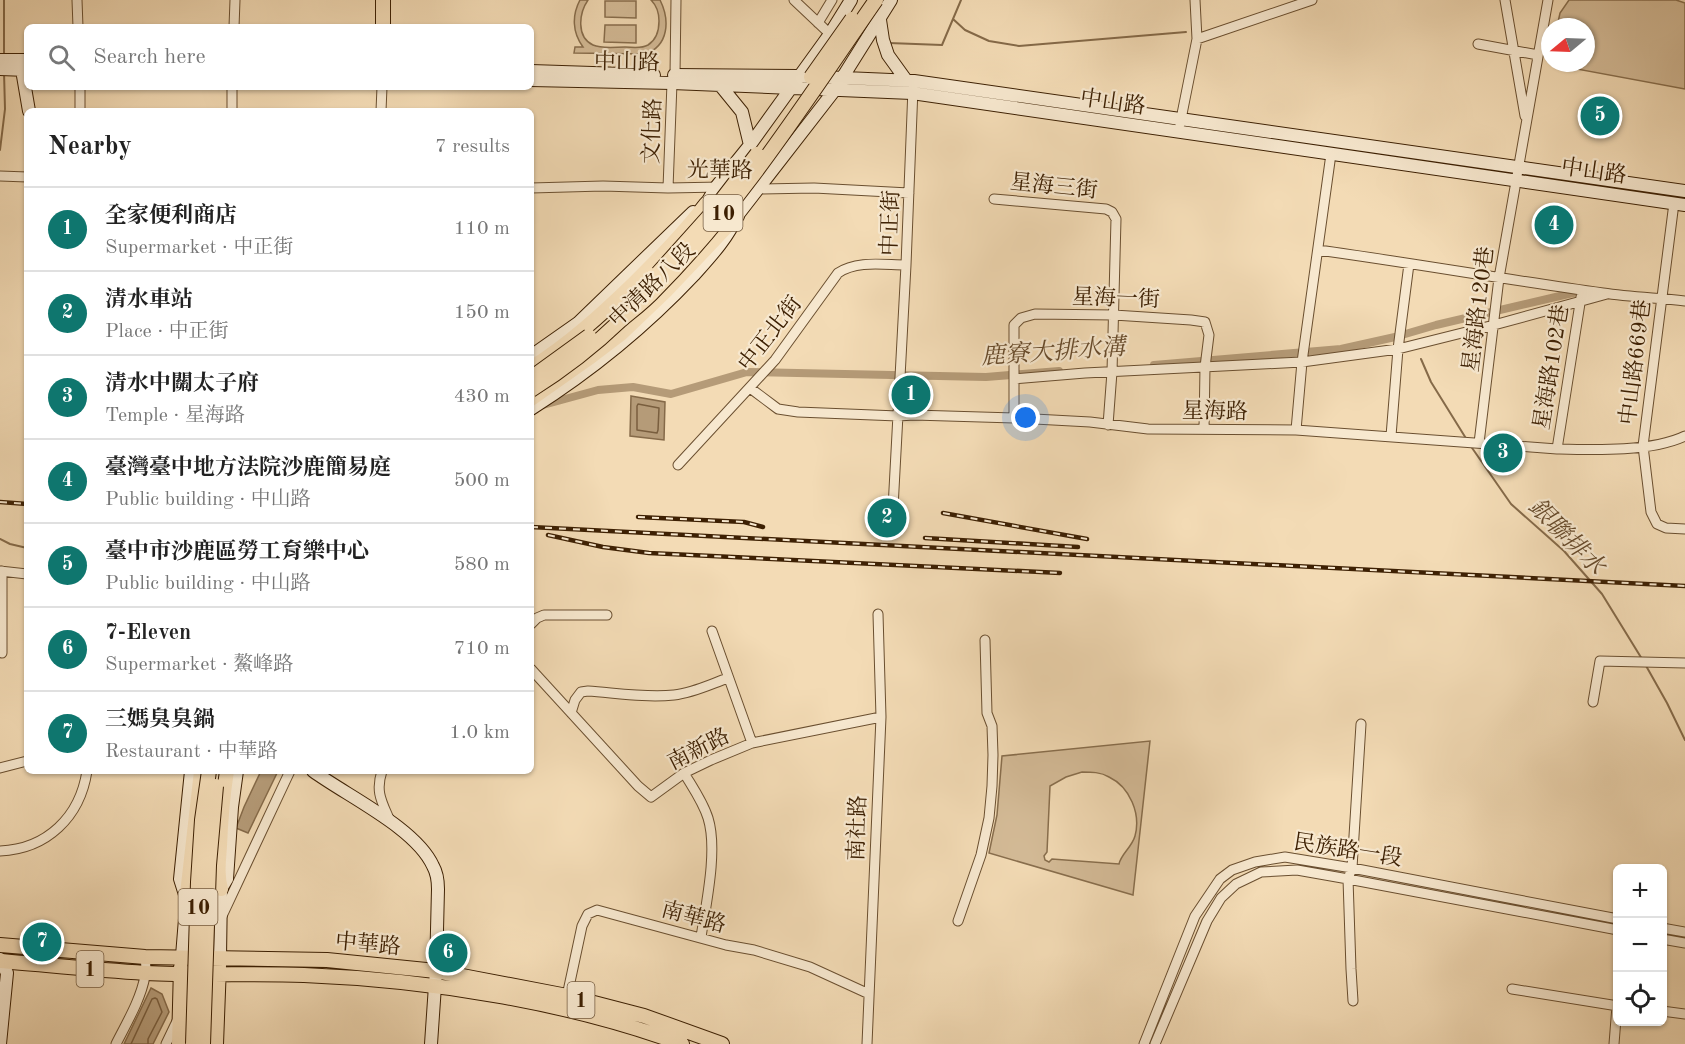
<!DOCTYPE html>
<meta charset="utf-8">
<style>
body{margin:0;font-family:"Old Standard TT","Noto Serif TC",serif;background:#f2f2f2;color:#222}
.controls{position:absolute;right:18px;bottom:18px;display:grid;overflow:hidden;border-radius:9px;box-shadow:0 2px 4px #0004}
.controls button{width:54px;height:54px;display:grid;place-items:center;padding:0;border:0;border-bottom:2px solid #e0e0e0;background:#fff;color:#222;font:30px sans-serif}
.compass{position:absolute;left:1541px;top:18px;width:54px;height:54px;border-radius:50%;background:#fff;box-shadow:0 2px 4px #0004;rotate:251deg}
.you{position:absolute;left:1026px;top:418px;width:21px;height:21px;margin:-15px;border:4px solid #fff;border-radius:50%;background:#1a73e8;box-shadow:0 0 0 9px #1a73e833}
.badge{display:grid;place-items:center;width:39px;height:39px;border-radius:50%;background:#0f766e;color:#fff;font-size:20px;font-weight:700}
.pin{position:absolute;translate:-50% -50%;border:3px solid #fff;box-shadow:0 2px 6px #0006}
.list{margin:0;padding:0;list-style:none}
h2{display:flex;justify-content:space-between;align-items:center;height:78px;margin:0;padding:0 24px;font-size:26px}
h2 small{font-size:20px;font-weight:400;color:#767676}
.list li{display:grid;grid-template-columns:39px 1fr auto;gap:18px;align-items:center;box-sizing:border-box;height:84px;padding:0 24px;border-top:2px solid #e0e0e0}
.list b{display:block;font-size:22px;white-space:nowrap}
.list p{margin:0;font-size:20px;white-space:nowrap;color:#767676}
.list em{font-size:20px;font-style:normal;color:#767676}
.icon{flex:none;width:33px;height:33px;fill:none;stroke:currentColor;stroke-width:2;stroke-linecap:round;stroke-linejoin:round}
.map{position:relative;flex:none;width:1685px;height:1044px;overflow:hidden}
.search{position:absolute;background:#fff;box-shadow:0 2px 4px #0004;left:24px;top:24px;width:510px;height:66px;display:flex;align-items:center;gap:15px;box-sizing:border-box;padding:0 21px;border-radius:9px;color:#767676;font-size:22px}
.panel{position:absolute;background:#fff;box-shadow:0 2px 4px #0004;left:24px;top:108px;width:510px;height:666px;border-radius:9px}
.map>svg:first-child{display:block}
.green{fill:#d4bb97;stroke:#886e4d;stroke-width:1.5;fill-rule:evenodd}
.water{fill:#b59b78;stroke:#856a49;stroke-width:1.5}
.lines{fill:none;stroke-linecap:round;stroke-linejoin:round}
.shore{stroke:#795e3e;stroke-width:1.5}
.stream{stroke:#856a49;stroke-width:2}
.canal{stroke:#b59b78;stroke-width:8}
.street-casing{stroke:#6a4f30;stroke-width:11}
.secondary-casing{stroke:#3d2003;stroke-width:14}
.primary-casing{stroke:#3d2003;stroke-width:16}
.street{stroke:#f7e8cf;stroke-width:9}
.secondary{stroke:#f7e8cf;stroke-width:12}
.primary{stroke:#f3dbb5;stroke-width:14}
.rail-casing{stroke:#3d2003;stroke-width:4.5}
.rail{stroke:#f7e8cf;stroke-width:2;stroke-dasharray:7;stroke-linecap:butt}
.primary-bridge-casing{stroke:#3d2003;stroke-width:16;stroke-linecap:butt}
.primary-bridge{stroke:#f3dbb5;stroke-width:14}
.labels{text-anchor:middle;stroke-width:4.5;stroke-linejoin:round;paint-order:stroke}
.shield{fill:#f7e8cf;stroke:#755c40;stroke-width:1.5}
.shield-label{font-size:21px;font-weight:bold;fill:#3d2003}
.street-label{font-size:22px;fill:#3d2003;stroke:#f7e8cf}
.water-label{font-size:24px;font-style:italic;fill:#674b2c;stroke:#f7e8cf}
</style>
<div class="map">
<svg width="1685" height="1044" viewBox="0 0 1685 1044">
<rect width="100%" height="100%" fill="#f3dbb5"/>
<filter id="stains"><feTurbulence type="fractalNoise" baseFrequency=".00333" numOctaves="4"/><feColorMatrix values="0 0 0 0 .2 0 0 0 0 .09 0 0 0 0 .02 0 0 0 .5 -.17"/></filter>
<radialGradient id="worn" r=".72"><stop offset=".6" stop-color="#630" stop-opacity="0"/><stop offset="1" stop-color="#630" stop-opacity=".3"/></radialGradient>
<path class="green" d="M580,0H588C579,13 576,37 593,45C602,49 615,47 625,47C632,47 641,49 648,45C656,40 659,30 659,21C659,13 657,6 651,0H660C670,20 669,46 645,54L574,53L575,47H583C572,32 572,15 580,0Z
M1569,0H1676L1685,3V89L1555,65V63H1586V27H1557L1560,13Z
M605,1H636V18L605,17Z
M605,25H636V43L604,42Z
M1150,741L1133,895L989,853L997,815L1002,756ZM1082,772C1091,772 1101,772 1109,777C1130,787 1141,814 1135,836C1132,847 1121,854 1119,864L1052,859L1049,862L1045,860L1044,856L1047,852L1050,786L1066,777Z"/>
<path class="water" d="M631,396L665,402L664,440L630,436Z
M261,771H278L248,833L236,828L244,807Z
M151,988L162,994L169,1012L153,1044H124Z"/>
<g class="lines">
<path class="shore" d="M638,404L659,408L658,430L657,433L637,430V406Z
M131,1044L152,999L155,998L157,999L162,1012L148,1039V1044"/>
<path class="stream" d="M4,0V55
M953,19L965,30L989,41L1019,46L1186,32
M889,43L942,45L961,0
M0,150L5,109L4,72
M1421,359L1431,382L1467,440
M1470,445L1511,504L1564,551L1602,594L1642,659
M0,539L10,544L27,548
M1645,664L1667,703L1685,740"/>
<path class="canal" d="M1154,365L1341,349L1395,337L1436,325L1577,292
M543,405L598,390L633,387L671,394L747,372L986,377L1059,371"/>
<g class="street-casing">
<path id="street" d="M77,0L78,27
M794,0L830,34
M1505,0L1525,116
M818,23L832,0
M234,27L235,0
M1197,39L1312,0
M1478,44L1538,55
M80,111V87
M232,111V87
M381,111L382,87
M1180,124L1197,39L1195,0
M0,176L27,177
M531,188L603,186L668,188L721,187
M668,188L672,83L675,75L676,0
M755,189L814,188L909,193
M994,199L1106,209L1112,212L1116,219L1112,372L1108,425
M1674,203L1643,446L1651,512L1657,524L1666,528L1685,529
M1318,250C1413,263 1508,280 1603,293C1630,297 1658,298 1685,301
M1014,379L1085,373L1302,362L1398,349L1494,325L1607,294
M750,388L778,409L798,412L898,416L914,415L1014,418L1090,422L1148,429L1296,430L1557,449C1594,450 1652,452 1685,436
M1014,418V325L1021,318L1035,314L1114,315L1191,320L1205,322L1209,335L1205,367L1204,429
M1296,430L1302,362L1331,154
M1391,436L1398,349L1409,264
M1479,443L1499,278L1548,0
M1557,449L1581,297
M678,465L775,360L838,273C857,260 884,265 906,265
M893,508L906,265L913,88
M0,571L27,574
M2,571V653
M531,624L537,618L544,615H607
M712,631L752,743
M531,669L638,786L651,797L684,773L711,760L752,743L881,717
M1593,702L1600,661L1685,663
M571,713L575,700L581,692L588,691C616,693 646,698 674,695C693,693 711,684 728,678
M0,768L27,761
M382,771C375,792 382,802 390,821
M684,773C693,788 703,802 708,818C718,850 706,904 701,937
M0,851C47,849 80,817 87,771
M222,916L290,771
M958,921L981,855L989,818L992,786L993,755L992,726L987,713L985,640
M1662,928L1685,932
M1662,939L1685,943
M1512,989L1618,1006
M567,996L582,926L588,914L597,910L726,945L754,950L810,967L869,994
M1353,1001L1351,969L1348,879L1352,868L1361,724
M1662,1011L1685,1014
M116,1044C126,1024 141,999 145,976C146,970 146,963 145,957
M166,1044L178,1019
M867,1044L881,717L878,614
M1144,1044L1195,916L1220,879L1232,870L1255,862L1285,857L1352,868L1618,919
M1155,1044L1207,921L1221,898L1236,884L1261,872L1297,870L1348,879L1618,930
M1614,1044L1617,1006"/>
</g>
<g class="secondary-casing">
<path id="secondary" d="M880,20L883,40L888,55L906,80
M0,60H27
M22,60V70L29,111
M0,69L27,70
M531,71L654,75
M674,75L798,76L914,81L1685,191
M531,80L672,83L912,93L1685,205
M720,85L742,112L750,145
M706,204L716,187L750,145L791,88L830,34L851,0
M531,356L578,323L693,212
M531,409C591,371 646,326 694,275C710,257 728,238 737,216L834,91L891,0
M313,771C347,796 416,828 433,866C437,873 438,881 438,889L436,971L431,1044
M186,898L180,879L191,771
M182,956L187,894
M220,957L221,889L227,879L232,807L237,771
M0,959L7,973L0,1044"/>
</g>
<g class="primary-casing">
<path id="primary" d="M383,27V0
M531,368C569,344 602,314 634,283C659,258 684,233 706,204
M531,399L592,356L621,334L666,291L737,216
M221,889C217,875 219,861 220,846C221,821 223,796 227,771
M187,894L201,771
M0,945L145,957L327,960L436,971L567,996L644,1016L722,1044
M0,961C48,965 97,970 145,973C198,976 251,973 304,975C428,980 566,1001 682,1044
M179,1044L181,967
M216,1044L219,965"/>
</g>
<use href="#street" class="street"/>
<use href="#secondary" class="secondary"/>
<use href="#primary" class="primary"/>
<g class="rail-casing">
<path id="rail" d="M0,502L27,504
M943,513L1087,539
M638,517L744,522L763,527
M531,527L1685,586
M548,535L603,547L649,553L1060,573
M925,538L1078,547"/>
</g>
<use href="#rail" class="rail"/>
<g class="primary-bridge-casing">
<path id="primary-bridge" d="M811,77L852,19
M658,273L710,215L757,154
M531,378L589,336
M531,390C563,370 594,346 621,320C633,310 645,301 655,290C741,204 807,99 876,0
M193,1044L198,882L202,820L209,771
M203,1044L209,865L216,786"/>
</g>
<use href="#primary-bridge" class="primary-bridge"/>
</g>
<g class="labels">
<g class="shield">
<rect x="703.5" y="195" width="39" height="36" rx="4.5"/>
<rect x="178.5" y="889" width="39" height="36" rx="4.5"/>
<rect x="76.5" y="951" width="27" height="36" rx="4.5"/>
<rect x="567.5" y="982" width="27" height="36" rx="4.5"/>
</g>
<g class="shield-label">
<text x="723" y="220">10</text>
<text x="198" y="914">10</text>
<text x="90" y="976">1</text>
<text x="581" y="1007">1</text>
</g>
<g class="street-label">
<text transform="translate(627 61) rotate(1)" y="8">中山路</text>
<text transform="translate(1113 101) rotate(8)" y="8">中山路</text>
<text transform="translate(651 131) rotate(-88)" y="8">文化路</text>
<text transform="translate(720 169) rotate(1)" y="8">光華路</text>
<text transform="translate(1594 170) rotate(8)" y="8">中山路</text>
<text transform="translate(1054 185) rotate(6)" y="8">星海三街</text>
<text transform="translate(889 223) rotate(-88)" y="8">中正街</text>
<text transform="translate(651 284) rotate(-44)" y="8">中清路八段</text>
<text transform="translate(1116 297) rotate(2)" y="8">星海一街</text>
<text transform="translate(1477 309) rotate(-83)" y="8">星海路120巷</text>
<text transform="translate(769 333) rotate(-52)" y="8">中正北街</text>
<text transform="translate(1634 362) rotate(-83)" y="8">中山路669巷</text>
<text transform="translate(1550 367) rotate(-81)" y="8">星海路102巷</text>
<text transform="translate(1215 410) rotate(1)" y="8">星海路</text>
<text transform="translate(698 748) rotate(-27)" y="8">南新路</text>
<text transform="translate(856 828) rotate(-88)" y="8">南社路</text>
<text transform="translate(1348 849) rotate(9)" y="8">民族路一段</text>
<text transform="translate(694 916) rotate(15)" y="8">南華路</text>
<text transform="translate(368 943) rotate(5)" y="8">中華路</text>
</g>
<g class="water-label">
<text transform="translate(1053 351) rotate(-4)" y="8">鹿寮大排水溝</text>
<text transform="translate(1567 536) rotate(45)" y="8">銀聯排水</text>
</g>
</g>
<rect width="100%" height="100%" filter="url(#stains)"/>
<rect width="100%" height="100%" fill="url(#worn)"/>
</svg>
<div class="controls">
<button>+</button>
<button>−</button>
<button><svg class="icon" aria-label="locate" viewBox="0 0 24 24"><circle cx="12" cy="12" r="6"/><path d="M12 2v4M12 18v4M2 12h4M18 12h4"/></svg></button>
</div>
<svg class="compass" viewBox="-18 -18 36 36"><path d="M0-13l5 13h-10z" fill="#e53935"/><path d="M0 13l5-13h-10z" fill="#767676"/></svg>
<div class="you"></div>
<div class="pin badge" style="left:911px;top:395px">1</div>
<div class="pin badge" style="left:887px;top:518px">2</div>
<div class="pin badge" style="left:1503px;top:453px">3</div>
<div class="pin badge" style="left:1554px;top:225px">4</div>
<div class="pin badge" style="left:1600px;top:116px">5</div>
<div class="pin badge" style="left:448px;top:953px">6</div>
<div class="pin badge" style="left:42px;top:942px">7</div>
<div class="search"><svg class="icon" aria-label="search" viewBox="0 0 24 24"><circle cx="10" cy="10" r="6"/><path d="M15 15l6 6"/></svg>Search here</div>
<section class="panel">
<h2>Nearby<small>7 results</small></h2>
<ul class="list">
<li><span class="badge">1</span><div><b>全家便利商店</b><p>Supermarket · 中正街</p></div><em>110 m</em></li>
<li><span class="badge">2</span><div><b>清水車站</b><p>Place · 中正街</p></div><em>150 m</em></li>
<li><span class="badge">3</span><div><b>清水中關太子府</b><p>Temple · 星海路</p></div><em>430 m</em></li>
<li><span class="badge">4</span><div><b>臺灣臺中地方法院沙鹿簡易庭</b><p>Public building · 中山路</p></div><em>500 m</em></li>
<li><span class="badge">5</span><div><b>臺中市沙鹿區勞工育樂中心</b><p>Public building · 中山路</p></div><em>580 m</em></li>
<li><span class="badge">6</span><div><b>7-Eleven</b><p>Supermarket · 鰲峰路</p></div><em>710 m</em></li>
<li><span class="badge">7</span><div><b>三媽臭臭鍋</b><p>Restaurant · 中華路</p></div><em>1.0 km</em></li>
</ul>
</section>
</div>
